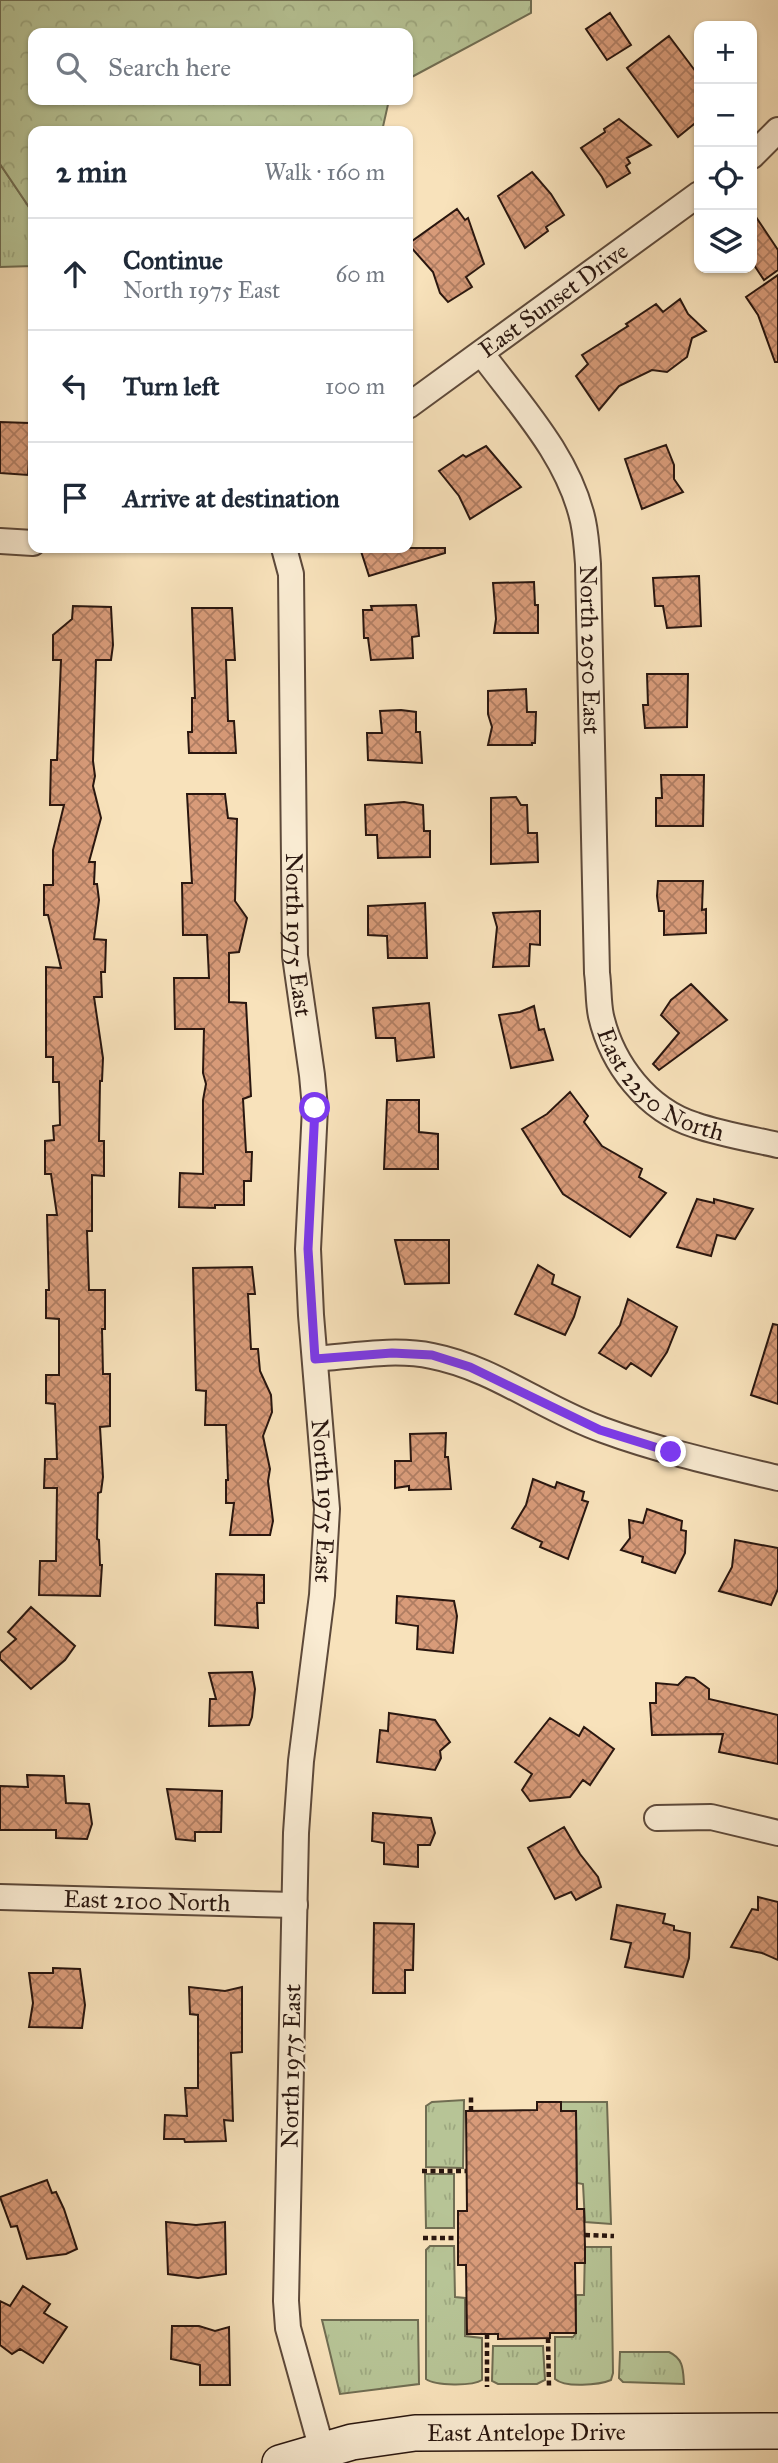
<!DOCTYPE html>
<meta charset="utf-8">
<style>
body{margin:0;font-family:"IM FELL Great Primer",serif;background:#f6f6f7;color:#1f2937}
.controls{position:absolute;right:21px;top:21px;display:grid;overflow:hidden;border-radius:14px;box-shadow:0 2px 5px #0004}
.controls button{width:63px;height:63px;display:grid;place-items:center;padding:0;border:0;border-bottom:2px solid #e0e1e3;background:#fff;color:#1f2937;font:35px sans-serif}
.stop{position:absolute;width:21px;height:21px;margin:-16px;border:5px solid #7c3aed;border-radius:50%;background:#fff}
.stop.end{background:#7c3aed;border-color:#fff;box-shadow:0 2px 7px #0008}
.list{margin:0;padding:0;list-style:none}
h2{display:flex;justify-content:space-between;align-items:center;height:91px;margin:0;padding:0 28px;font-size:30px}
h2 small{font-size:23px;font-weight:400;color:#747a83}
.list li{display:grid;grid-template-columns:46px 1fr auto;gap:21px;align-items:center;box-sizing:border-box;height:112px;padding:0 28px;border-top:2px solid #e0e1e3}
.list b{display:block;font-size:26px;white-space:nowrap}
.list p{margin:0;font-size:23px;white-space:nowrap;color:#747a83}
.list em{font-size:23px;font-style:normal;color:#747a83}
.icon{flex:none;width:38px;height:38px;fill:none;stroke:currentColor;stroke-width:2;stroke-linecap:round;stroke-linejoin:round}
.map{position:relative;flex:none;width:778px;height:2463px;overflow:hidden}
.search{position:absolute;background:#fff;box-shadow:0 2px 5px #0004;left:28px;top:28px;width:385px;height:77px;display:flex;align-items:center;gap:18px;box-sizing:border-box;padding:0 24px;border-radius:14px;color:#747a83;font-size:26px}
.panel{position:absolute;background:#fff;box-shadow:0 2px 5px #0004;left:28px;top:126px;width:385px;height:427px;border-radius:14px}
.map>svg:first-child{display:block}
.grass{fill:url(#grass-tufts);stroke:#706d52;stroke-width:2}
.forest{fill:url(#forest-crowns);stroke:#706d52;stroke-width:2}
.building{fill:url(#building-cross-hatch);stroke:#29160f;stroke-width:2}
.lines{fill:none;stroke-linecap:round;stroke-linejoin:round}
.minor-casing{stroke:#5d493a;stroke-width:28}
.secondary-casing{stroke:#29160f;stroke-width:38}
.path{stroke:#29160f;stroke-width:4.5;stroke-dasharray:5 3.5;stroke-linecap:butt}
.minor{stroke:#faecd3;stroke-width:24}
.secondary{stroke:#faecd3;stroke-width:35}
.route{stroke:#7c3aed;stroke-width:9}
.labels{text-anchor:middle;stroke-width:5;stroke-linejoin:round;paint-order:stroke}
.street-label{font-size:24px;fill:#29160f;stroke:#faecd3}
</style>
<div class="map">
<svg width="778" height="2463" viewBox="0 0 778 2463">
<defs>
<pattern id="grass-tufts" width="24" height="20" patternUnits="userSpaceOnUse" patternTransform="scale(1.75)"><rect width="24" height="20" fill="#b7c496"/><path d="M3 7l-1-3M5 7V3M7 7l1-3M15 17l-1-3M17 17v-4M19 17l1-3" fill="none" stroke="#9da880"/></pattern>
<pattern id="forest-crowns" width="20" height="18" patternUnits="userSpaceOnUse" patternTransform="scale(1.75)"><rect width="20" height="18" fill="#b7c496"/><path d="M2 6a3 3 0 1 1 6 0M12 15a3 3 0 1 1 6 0" fill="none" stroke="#9da880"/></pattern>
<pattern id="building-cross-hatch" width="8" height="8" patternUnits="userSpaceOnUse" patternTransform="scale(1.75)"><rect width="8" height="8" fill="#d89b79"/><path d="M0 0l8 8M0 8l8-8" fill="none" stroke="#af7d62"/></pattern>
</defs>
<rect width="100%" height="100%" fill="#f8e2bb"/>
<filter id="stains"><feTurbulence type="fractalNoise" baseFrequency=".00286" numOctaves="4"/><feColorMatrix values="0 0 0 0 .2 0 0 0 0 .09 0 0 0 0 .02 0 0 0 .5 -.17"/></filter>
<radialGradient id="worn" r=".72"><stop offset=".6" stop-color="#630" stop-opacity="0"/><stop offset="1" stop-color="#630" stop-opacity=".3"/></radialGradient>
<path class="grass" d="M0,164L33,213V266L0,267Z
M464,2100L463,2168L426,2167V2106L432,2102Z
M561,2102H607L611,2224L585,2222L583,2184L577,2183L576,2111H561Z
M425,2174H454V2228H426Z
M430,2246H454L455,2297L465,2298V2336L482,2338V2380C473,2386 435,2386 426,2379V2250Z
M585,2247H611L613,2373L611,2380C599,2385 565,2388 555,2379V2337H573L576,2333V2295H584Z
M322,2320H418L419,2384L340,2394Z
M493,2346H543L545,2380L537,2384H498L492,2381Z
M620,2352H669C684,2359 683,2370 684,2384L623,2382L619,2378Z"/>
<path class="forest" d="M0,0H531V13L408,79V33H33V100H389L382,131H33V213L0,164Z"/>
<path class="building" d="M610,13L631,45L607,60L586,29Z
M669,36L699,76V120L678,137L627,68Z
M619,119L651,145L627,158L630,163L626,166L630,173L607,187L602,177L581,148L605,132L604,129Z
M532,172L551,194L564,215L546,227L548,231L525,248L498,196Z
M457,209L465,220L468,218L484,264L466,277L472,287L448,302L440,293L433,272L408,244Z
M752,211L778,250V270L764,280L752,262Z
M778,275V362H775L758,315L746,297Z
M680,299L688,314L706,331L692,338L687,357L667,372L652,370L619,386L599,410L576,376L588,364L582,355L628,326L626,324L656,304L663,312Z
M0,422L29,423L33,448L29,460L28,475L0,473Z
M666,445L674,465V479L683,492L642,509L625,459Z
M486,446L521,487L470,519L459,496L439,471L463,455L466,457Z
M360,548H445V553L369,576Z
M699,576L701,626L667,628L663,606H655L653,578Z
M534,582L535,605H538V633H494L496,619L493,583Z
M416,605L419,636L412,637L413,658L371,660L368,638H364L363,610H372L371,606Z
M73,606L111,607L113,645L111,660H96L93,761L95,776L93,786L101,818L89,862H95L94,884H97L99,900L94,939L106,940L105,972H101L102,997H94L103,1058L102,1081H100L99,1141H104V1176L92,1175V1231H87L89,1290H105V1329H102L103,1374H110V1426L100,1427L103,1477L101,1492L98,1493L97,1539L99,1540L100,1565H102L100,1596L39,1595L40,1561H56L57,1488H44L45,1459H57L55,1404L46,1403V1375H59V1319L46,1318V1290H49L47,1215H57L51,1174H45V1141L54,1140L53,1126L60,1125L59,1082H53V1057H46V967L61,968L48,915H44V885H53V850L64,805H50L51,760H57L61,660H53V635L72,619Z
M192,608H232L235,660H226L228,721H234L236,753H189L188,732H192V698H195Z
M647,674H688L687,727L645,728L643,705H648Z
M526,689L527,712H536L535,743H532V745H488L492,727L488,714V691Z
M401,710L416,712V732H420L422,763L368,760L367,733H382L380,711Z
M661,775H704L703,826H656V798H662Z
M187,794H225L228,818L237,819L235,901L247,918L239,952L229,953V1002L246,1003L251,1096L243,1099L246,1152H252L251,1181H244V1205H215V1208L179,1207L180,1173L203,1174V1100L206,1084L203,1073L204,1029H175L174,978H209L207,935H183L182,883H192Z
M516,797L521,805H527L528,833H537L538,862L491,864V798Z
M404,802L423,805L424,831H430V857L378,858L377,835H366L365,805Z
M658,881H703L702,910L706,909V933L664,935V911H659L657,896Z
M425,903L427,958H388L387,936L368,935V906Z
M540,911V945L530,944L529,966L493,967L497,927L493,913Z
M691,984L727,1020L659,1070L653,1064L679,1033L661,1015L671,1000Z
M429,1003L434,1057L397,1061L395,1038H376L373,1008Z
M534,1006L539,1030L544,1029L553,1060L511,1068L499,1015L520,1012Z
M570,1092L588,1116L584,1122L602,1146L642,1169L639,1177L666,1193L630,1237L563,1194L522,1129L547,1114Z
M387,1100H419V1132L438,1134V1169H384Z
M697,1199L714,1203V1199L753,1209L735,1239L717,1235L711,1256L677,1247Z
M395,1240H449V1283L405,1284Z
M538,1265L554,1275L552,1284L580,1297L574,1317L565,1335L515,1314Z
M252,1267L255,1294H248L251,1349H258L260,1371L271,1395L272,1412L263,1436L270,1469L268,1481L273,1521L270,1535H230L234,1503H226V1480H228L226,1425H205L206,1391L196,1390L193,1268Z
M628,1299L677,1327L667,1352L651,1376L631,1363L626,1369L599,1353L620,1325Z
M773,1324L778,1325V1404L751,1395Z
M446,1433L445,1457H448L451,1489L409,1490V1486L395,1488V1461H411L410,1434Z
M533,1479L555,1488L557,1482L584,1492L582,1500L588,1502L568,1559L540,1547L542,1542L512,1528L526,1505Z
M647,1509L682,1521L681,1530L686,1531L685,1553L675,1573L642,1562L643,1557L621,1550L630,1538L629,1520L643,1523Z
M735,1540L778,1548V1589L771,1605L719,1591L732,1567Z
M216,1574L264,1575V1603H257L258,1628L215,1625Z
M397,1596L454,1601L457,1616L453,1653L417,1649L418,1626L396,1623Z
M31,1607L75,1646L65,1660L31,1689L0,1659V1653L16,1639L8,1632Z
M252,1672L255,1689L252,1717L249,1725L209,1726L210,1699H216L209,1673Z
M686,1677L694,1678L709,1689V1699L778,1715V1764L719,1752L723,1734L652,1735L650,1703H656V1683L678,1685Z
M389,1713L435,1720L450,1742L440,1751L441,1758L435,1770L377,1762L380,1730L388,1731Z
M550,1718L579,1736L584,1727L614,1749L590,1785L583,1780L570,1797L530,1801L522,1790L532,1774L515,1762Z
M27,1775L64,1776L66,1803L89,1804L92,1824L87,1839L56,1838V1830H0V1786L28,1787Z
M167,1789L222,1791L221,1832H195V1841L176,1839Z
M373,1813L431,1818L435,1833L430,1845H418V1867L384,1864V1843L372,1841Z
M564,1827L580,1854L598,1877L601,1887L576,1900L571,1892L555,1899L528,1848Z
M758,1897L778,1902V1960L762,1953L731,1947L752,1909L758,1910Z
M617,1905L665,1914L663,1923L674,1926V1930L690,1933L689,1958L683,1977L625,1967L631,1943L611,1939Z
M374,1923L414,1924L413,1970H405V1993H373Z
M53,1968L80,1969L85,2005L82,2028L29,2027L33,2003L29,1973H53Z
M189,1987L225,1991L242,1987V2052L231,2053L233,2121L224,2120L226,2141L185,2142L184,2139H164L165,2115L187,2116L185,2088H198V2015L190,2014Z
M537,2102H561V2111H576L577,2209H584L585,2247V2263H575L576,2333H550V2338L498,2339V2334H467L466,2265H458V2211H467L466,2111L537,2110Z
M47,2180L52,2193L56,2192L64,2209L77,2249L66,2254L27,2259L17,2226L11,2227L0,2197Z
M166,2222L196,2225L225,2222L226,2274L198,2278L168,2274Z
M23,2286L50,2304L44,2313L67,2327L43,2363L20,2349L12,2354L0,2345V2301L10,2306Z
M172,2326H199L215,2331L229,2327L230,2385H200V2365L171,2359Z"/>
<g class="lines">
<g class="minor-casing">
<g id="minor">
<path d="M752,156L778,130"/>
<path id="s1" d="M482,354C520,405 569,457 583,521C586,535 587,550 588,564L597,973C599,987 598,1002 601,1016C612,1064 647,1110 695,1125C721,1134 751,1139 778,1145"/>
<path id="s2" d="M408,406L699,194"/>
<path d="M0,541L33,543"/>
<path id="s3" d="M284,548L291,574L295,956L312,1075L315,1108L308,1249L311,1315L327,1509L322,1595L301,1761L296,1833L286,2301L288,2328L322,2450"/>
<path d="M315,1359C353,1356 395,1348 432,1356C494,1368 545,1410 603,1430C660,1451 719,1464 778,1478"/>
<path d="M657,1818L711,1817L778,1833"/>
<path id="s4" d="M0,1897L295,1905"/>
</g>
</g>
<g class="secondary-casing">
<g id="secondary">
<path id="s5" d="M280,2463L352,2442L415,2433L778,2431"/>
</g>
</g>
<path class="path" d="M471,2111V2097
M422,2171H467
M585,2235L614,2236
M423,2238H458
M487,2334V2387
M548,2338L549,2387"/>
<use href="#minor" class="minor"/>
<use href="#secondary" class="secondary"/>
</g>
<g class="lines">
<path class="route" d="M315,1108L308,1249L315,1359L392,1353L432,1355L470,1367L600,1430L671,1452"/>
</g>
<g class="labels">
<g class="street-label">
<text dy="8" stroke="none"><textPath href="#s2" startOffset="180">East Sunset Drive</textPath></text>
<text dy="8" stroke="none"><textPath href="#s1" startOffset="326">North 2050 East</textPath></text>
<text dy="8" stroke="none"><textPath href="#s3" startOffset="388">North 1975 East</textPath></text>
<text dy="8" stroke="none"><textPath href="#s1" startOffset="789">East 2250 North</textPath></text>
<text dy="8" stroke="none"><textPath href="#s3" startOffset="956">North 1975 East</textPath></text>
<text dy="8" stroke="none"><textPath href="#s4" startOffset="147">East 2100 North</textPath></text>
<text transform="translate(291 2066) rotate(-89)" y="8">North 1975 East</text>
<text dy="8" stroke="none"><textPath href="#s5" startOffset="250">East Antelope Drive</textPath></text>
</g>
</g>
<rect width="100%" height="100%" filter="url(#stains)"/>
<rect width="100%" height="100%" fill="url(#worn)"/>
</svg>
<div class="controls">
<button>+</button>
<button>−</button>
<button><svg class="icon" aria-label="locate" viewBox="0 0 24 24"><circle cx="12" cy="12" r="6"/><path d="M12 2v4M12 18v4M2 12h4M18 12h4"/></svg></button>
<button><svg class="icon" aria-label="layers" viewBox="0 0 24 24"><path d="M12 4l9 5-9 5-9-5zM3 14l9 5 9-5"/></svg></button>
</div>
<div class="stop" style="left:315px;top:1108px"></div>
<div class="stop end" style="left:671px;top:1452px"></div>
<div class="search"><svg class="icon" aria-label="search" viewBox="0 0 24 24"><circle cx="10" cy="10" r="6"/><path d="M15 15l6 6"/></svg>Search here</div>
<section class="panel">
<h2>2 min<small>Walk · 160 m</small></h2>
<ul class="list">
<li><svg class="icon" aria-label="ahead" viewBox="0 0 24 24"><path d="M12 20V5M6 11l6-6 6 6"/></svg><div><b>Continue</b><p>North 1975 East</p></div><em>60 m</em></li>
<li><svg class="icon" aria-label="left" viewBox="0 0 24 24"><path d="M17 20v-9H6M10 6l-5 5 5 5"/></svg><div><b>Turn left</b></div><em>100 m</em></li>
<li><svg class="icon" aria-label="arrive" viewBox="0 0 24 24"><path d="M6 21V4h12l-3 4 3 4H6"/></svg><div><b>Arrive at destination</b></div></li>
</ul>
</section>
</div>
